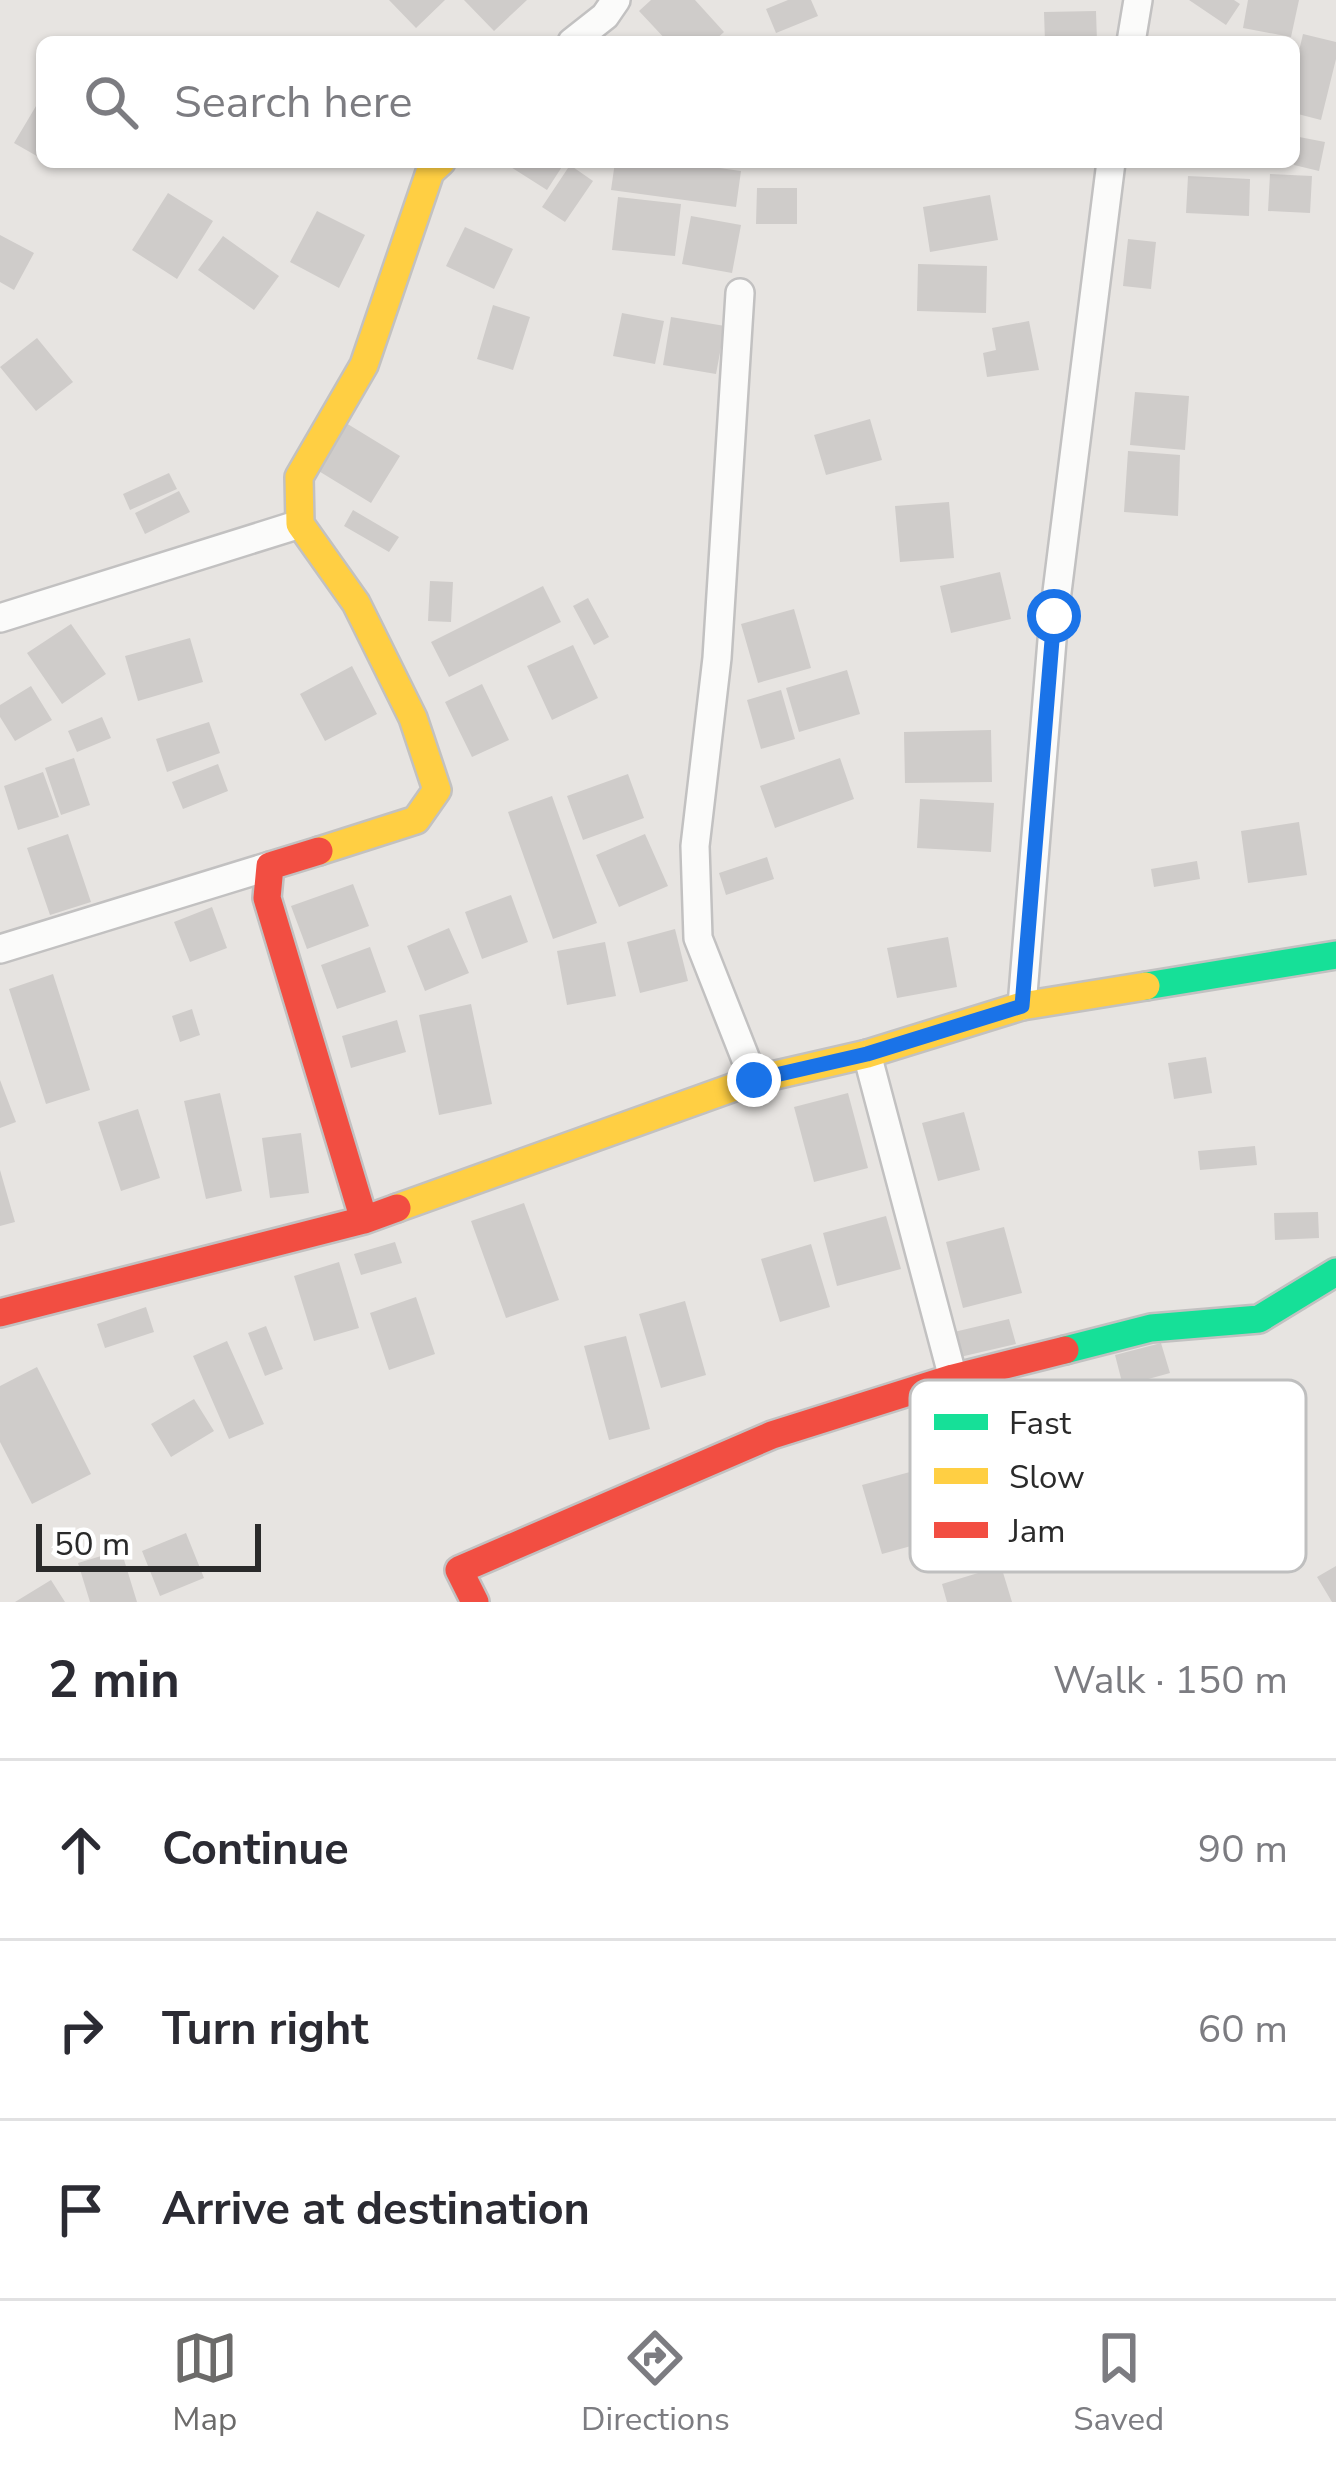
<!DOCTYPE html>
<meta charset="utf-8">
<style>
body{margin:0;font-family:"Nunito Sans",sans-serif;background:#f2f2f3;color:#2b2b33}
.scale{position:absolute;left:36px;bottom:30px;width:225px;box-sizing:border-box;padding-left:12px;border:6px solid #2a2a2a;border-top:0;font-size:33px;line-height:42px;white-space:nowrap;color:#2a2a2a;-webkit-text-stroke:9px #fff;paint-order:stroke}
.stop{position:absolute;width:36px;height:36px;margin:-27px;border:9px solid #1a73e8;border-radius:50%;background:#fff}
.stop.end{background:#1a73e8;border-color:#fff;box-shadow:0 3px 12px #0008}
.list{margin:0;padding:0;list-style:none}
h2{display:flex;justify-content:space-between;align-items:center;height:156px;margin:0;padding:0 48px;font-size:51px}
h2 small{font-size:39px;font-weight:400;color:#7c7c81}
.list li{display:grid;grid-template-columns:78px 1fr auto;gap:36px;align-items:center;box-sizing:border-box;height:180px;padding:0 48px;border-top:3px solid #e1e1e2}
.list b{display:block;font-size:45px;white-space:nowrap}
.list em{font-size:39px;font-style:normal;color:#7c7c81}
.icon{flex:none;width:66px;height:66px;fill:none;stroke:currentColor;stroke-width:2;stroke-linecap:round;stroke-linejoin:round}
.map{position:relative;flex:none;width:1336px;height:1602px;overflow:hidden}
.search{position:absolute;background:#fff;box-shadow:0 3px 9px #0004;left:36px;right:36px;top:36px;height:132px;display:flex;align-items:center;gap:30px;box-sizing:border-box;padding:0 42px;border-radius:18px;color:#7c7c81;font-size:45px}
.sheet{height:696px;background:#fff}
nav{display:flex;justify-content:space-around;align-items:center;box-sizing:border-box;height:168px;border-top:3px solid #e1e1e2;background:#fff;font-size:33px;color:#7c7c81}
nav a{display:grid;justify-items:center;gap:6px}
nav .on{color:#6c6b6a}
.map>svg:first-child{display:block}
.building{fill:#cfccca}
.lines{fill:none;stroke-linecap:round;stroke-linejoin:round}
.street-casing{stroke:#c2c1c1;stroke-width:32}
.fast-casing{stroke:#c2c1c1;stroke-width:32}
.slow-casing{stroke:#c2c1c1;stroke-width:32}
.jam-casing{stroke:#c2c1c1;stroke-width:32}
.street{stroke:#fbfbfa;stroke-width:27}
.fast{stroke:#16e098;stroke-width:27}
.slow{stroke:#ffcf43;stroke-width:27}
.jam{stroke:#f24e42;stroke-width:27}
.route{stroke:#1a73e8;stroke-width:15}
.key{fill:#fff;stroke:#bfbfbf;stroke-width:3}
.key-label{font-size:33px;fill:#2a2a2a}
</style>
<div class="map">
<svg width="1336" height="1602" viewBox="0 0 1336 1602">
<rect width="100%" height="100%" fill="#e7e4e1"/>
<path class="building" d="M389,0H445L416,28Z
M464,0H527L494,31Z
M651,0H695L724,32L713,42H668L639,11Z
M788,0H811L818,16L776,33L766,9Z
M1189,0H1234L1240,4L1226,25Z
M1248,0H1299L1291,37L1243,28Z
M1096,11L1097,42H1045L1044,12Z
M1303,34L1336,42V59L1321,120L1294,113V72Z
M42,96V159L14,143Z
M1294,136L1325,142L1319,171L1294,165Z
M503,162H565L547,190Z
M615,162H676L741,171L736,207L611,190Z
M570,165L593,181L565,222L542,207Z
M1270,174L1312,176L1310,213L1268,211Z
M1188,176L1250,179L1249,216L1186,213Z
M757,188H797V224H756Z
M168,193L213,221L177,279L132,250Z
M990,195L998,240L930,252L923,207Z
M618,197L681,204L675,256L612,250Z
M317,211L365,235L339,288L290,262Z
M691,216L741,225L732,273L682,264Z
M465,227L513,249L494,289L446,266Z
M0,235L34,253L14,290L0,282Z
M223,236L279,276L254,310L198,270Z
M1128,239L1156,242L1151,289L1123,286Z
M918,264L987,266L986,313L917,311Z
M493,305L530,317L513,370L477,359Z
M622,313L664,321L655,364L613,356Z
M671,317L725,326L716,374L663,365Z
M1029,321L1039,370L987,377L983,353L996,350L992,328Z
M37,338L73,382L36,411L0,367Z
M1135,392L1189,396L1185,450L1130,445Z
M870,419L882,460L826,475L814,435Z
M346,423L400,456L371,503L317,470Z
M1128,451L1180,455L1178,516L1124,512Z
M169,473L177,489L130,510L123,494Z
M179,491L190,512L145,534L135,513Z
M949,502L954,558L900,562L895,506Z
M353,510L399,537L389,552L344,526Z
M1000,572L1011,619L951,633L940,586Z
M430,581L453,582L451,622L428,621Z
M543,586L561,622L449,677L431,642Z
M588,598L609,637L594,645L573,606Z
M794,609L811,668L758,683L741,624Z
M71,624L106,674L62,704L27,653Z
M190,638L203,682L138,701L125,656Z
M573,645L598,698L552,720L527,666Z
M352,666L377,714L325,741L300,694Z
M847,670L860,714L799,732L786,688Z
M482,684L509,740L472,757L445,702Z
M31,686L52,720L15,741L0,717V705Z
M781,690L795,739L761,749L747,700Z
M102,717L111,738L77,752L68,731Z
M209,722L220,753L167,772L156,739Z
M991,730L992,782L905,783L904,732Z
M74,758L90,805L61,815L45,768Z
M840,758L854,799L775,828L760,786Z
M218,764L228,791L183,809L172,782Z
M43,772L59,817L18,830L4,786Z
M628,774L644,818L583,840L567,796Z
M552,796L597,923L553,939L508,812Z
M920,799L994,803L991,852L917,848Z
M1299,822L1307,875L1248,883L1241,831Z
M68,834L91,902L50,915L27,848Z
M645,834L668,886L619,907L596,855Z
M767,857L774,879L726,895L719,873Z
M1197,861L1200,879L1154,887L1151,869Z
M353,884L369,926L307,949L291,906Z
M511,895L528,942L482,959L465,912Z
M212,907L227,948L190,962L174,922Z
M449,928L469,973L425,991L407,946Z
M675,929L688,981L640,993L627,942Z
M948,937L957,987L897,998L887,948Z
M605,942L616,996L567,1005L557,951Z
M370,947L386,992L337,1009L321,965Z
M53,974L90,1090L46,1104L9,989Z
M471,1004L492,1104L439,1115L419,1015Z
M192,1009L200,1035L180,1042L172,1016Z
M397,1020L406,1052L351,1068L342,1036Z
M1206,1057L1212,1093L1174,1099L1168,1063Z
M0,1080L16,1122L0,1128Z
M220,1093L242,1191L206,1199L184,1101Z
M848,1093L868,1168L814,1182L794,1107Z
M138,1109L160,1178L121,1191L98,1122Z
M964,1112L980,1170L938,1181L922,1123Z
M301,1133L309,1193L270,1198L262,1138Z
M1255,1146L1257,1165L1200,1170L1198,1151Z
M0,1170L15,1222L0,1226Z
M524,1203L559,1300L506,1318L471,1221Z
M1318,1212L1319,1238L1275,1240L1274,1213Z
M886,1216L901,1269L837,1286L823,1233Z
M1004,1227L1022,1293L963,1308L946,1242Z
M395,1242L402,1263L361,1275L354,1254Z
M811,1244L830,1307L780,1322L761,1259Z
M339,1262L359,1328L314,1341L294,1276Z
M416,1297L435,1354L389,1370L370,1313Z
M685,1301L706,1375L661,1388L639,1314Z
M146,1307L154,1332L105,1348L97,1324Z
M1009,1319L1016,1344L960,1357L954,1332Z
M266,1326L283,1369L265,1376L248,1333Z
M626,1336L650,1429L609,1440L584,1346Z
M227,1341L264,1424L229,1439L193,1356Z
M1161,1343L1170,1373L1123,1386L1115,1355Z
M37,1367L91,1474L32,1504L0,1442V1386Z
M194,1399L214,1431L171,1457L151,1424Z
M921,1469L940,1538L882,1554L862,1485Z
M186,1533L204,1578L160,1596L142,1551Z
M121,1550L137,1602H90L78,1563Z
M1001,1566L1012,1602H947L942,1584Z
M1336,1566V1602H1332L1317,1577Z
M51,1580L65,1602H15Z"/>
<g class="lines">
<g class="street-casing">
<path id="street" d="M572,42L605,16L616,0
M1131,42L1138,0
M740,293L717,658L695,846L698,938L754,1080
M0,618L300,524
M0,949L270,866
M1022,1006L1054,616L1111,162
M867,1054L953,1378"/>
</g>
<g class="fast-casing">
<path id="fast" d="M1146,986L1336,955
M1065,1350L1151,1328L1259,1319L1336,1272"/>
</g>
<g class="slow-casing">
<path id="slow" d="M319,851L416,820L437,790L413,718L356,603L300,524L299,477L364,365L430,172L441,162
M397,1208L754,1080L867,1054L1022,1006L1146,986"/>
</g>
<g class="jam-casing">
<path id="jam" d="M319,851L270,866L267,898L364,1220
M0,1313L364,1220L397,1208
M475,1602L459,1570L772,1435L953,1378L1065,1350"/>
</g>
<use href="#street" class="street"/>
<use href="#fast" class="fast"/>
<use href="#slow" class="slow"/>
<use href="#jam" class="jam"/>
</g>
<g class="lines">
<path class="route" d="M754,1080L867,1054L1022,1006L1054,616"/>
</g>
<rect x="910" y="1380" width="396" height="192" rx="18" class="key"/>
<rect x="934" y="1414" width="54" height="16" fill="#16e098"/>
<rect x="934" y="1468" width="54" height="16" fill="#ffcf43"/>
<rect x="934" y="1522" width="54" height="16" fill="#f24e42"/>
<g class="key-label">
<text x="1009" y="1434">Fast</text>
<text x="1009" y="1488">Slow</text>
<text x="1009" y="1542">Jam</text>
</g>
</svg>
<div class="scale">50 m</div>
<div class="stop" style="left:1054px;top:616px"></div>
<div class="stop end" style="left:754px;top:1080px"></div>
<div class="search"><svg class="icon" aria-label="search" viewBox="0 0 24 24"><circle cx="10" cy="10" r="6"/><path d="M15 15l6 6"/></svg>Search here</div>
</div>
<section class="sheet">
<h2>2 min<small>Walk · 150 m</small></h2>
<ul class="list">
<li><svg class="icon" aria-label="ahead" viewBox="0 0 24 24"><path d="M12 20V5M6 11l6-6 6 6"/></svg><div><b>Continue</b></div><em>90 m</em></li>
<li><svg class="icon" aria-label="right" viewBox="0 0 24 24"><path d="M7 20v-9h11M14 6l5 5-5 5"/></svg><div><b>Turn right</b></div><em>60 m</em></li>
<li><svg class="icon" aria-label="arrive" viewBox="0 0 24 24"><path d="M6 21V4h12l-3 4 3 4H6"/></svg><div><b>Arrive at destination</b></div></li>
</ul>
</section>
<nav>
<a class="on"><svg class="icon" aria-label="map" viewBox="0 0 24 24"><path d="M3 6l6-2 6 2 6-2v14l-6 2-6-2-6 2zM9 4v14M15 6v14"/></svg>Map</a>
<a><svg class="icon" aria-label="directions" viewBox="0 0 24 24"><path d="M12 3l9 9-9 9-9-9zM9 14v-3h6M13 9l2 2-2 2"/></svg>Directions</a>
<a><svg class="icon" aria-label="saved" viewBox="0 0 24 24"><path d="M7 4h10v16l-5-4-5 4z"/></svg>Saved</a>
</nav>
